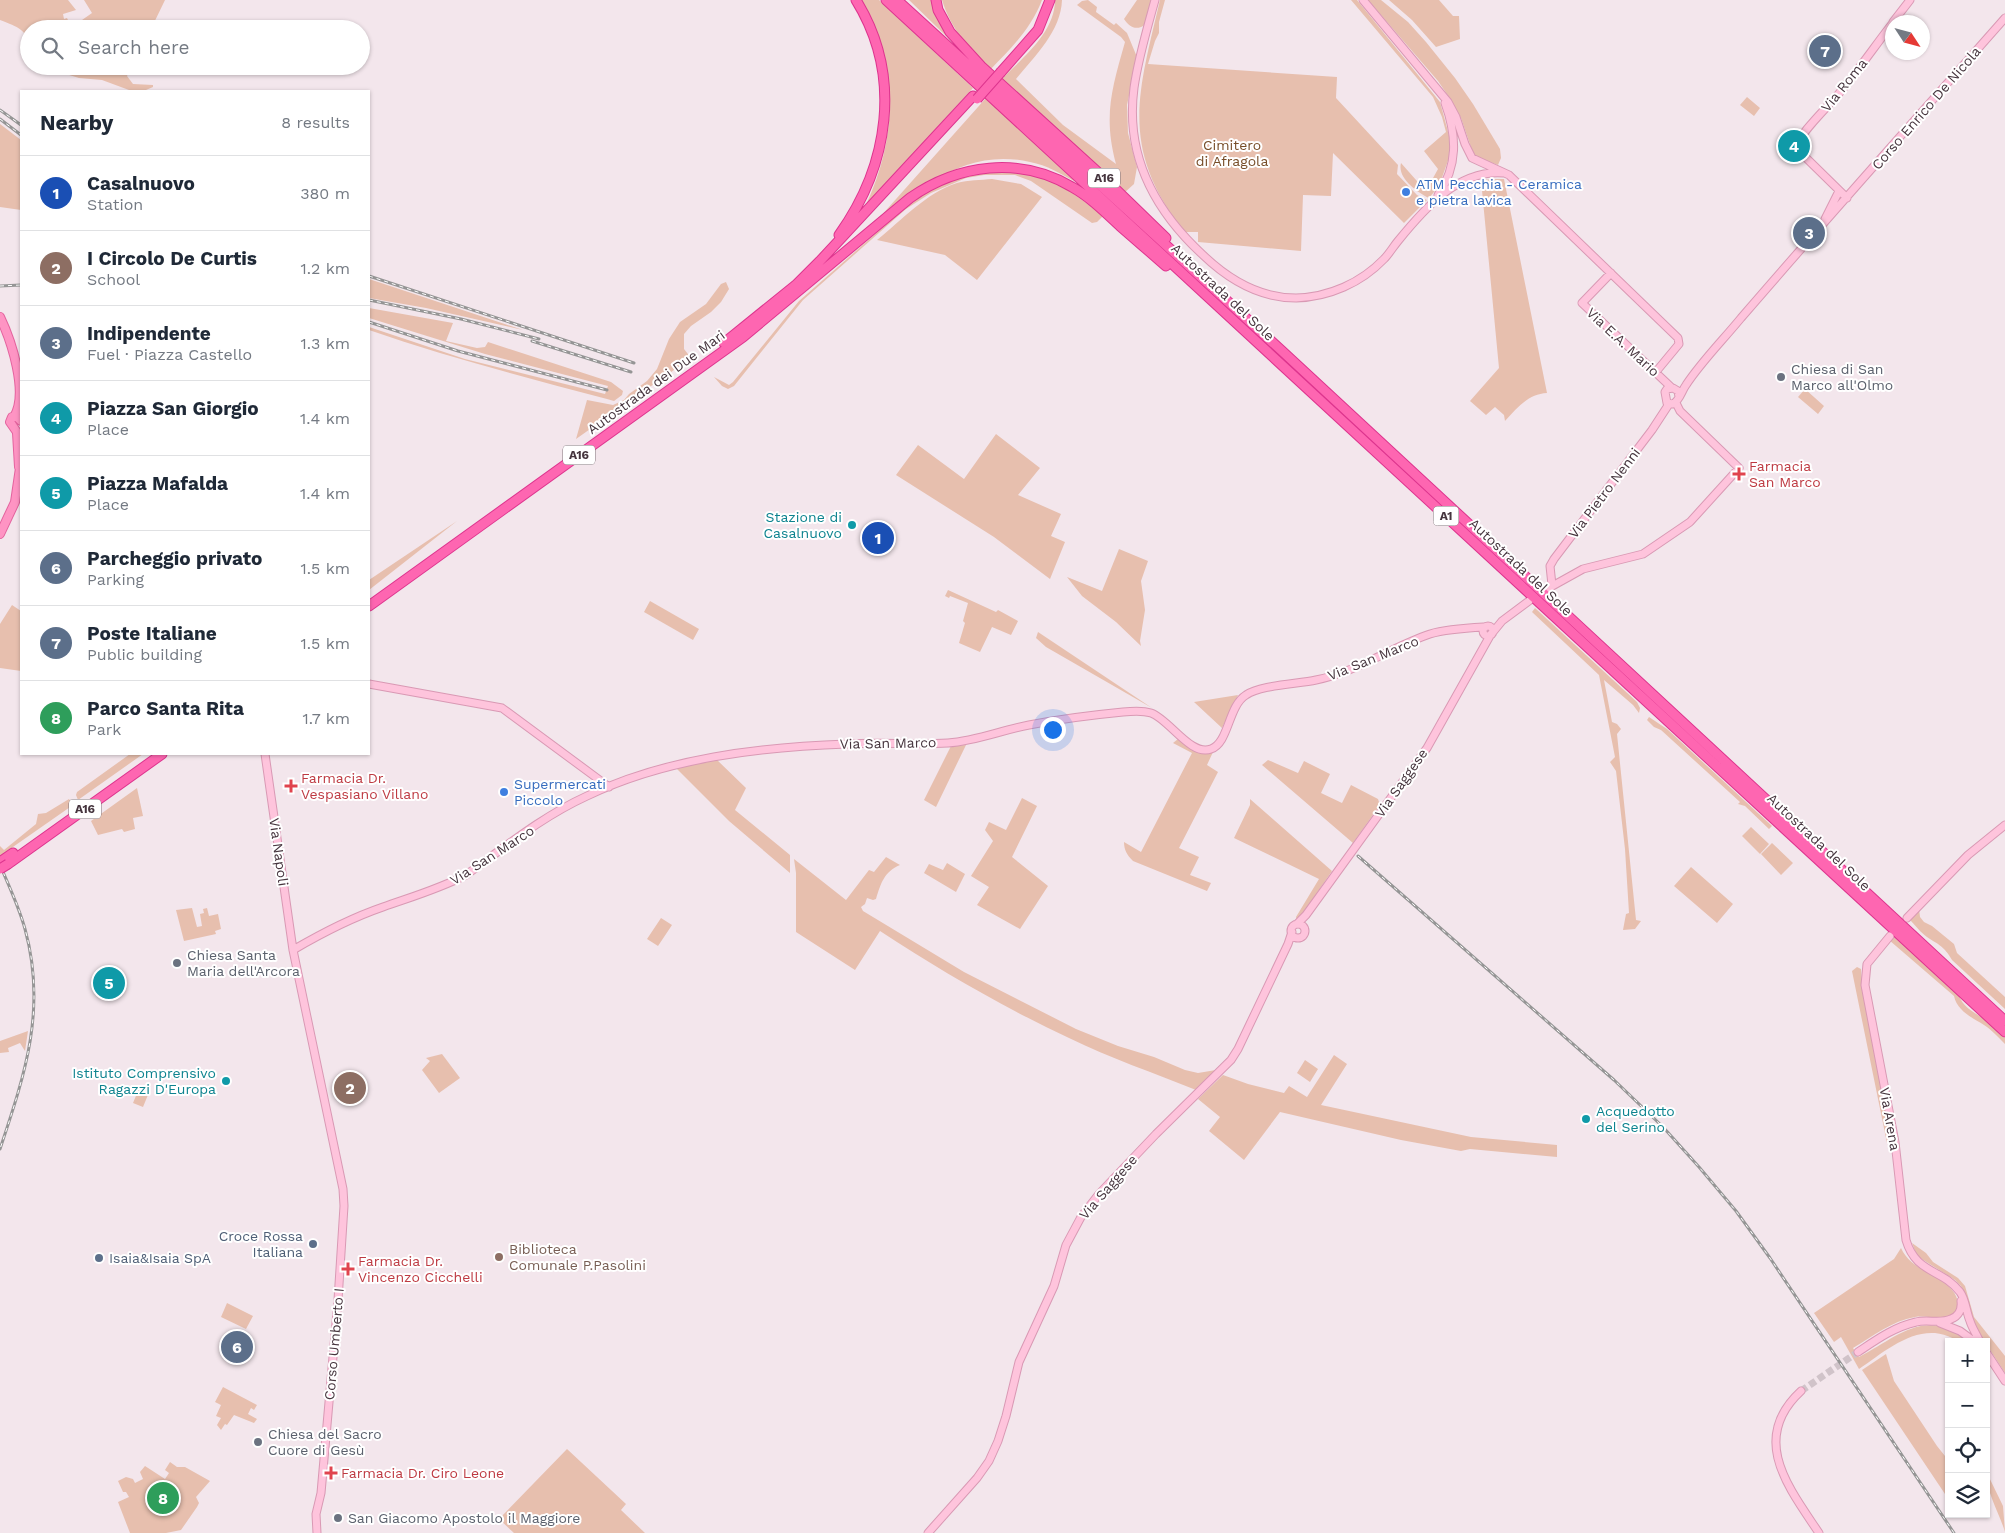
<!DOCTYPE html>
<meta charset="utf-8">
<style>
body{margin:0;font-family:"Work Sans",sans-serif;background:#f6f6f7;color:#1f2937}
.controls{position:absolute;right:15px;bottom:15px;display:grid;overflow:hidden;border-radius:0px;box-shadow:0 1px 4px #0004}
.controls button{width:45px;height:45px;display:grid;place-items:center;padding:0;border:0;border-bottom:1px solid #e0e1e3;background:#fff;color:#1f2937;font:25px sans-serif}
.compass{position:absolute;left:1885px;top:15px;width:45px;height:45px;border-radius:50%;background:#fff;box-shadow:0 1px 4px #0004;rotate:126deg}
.you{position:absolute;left:1052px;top:729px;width:18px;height:18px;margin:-12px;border:4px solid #fff;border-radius:50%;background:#1a73e8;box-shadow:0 0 0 8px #1a73e833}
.badge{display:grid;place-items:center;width:32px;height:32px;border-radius:50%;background:#f816fa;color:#fff;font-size:16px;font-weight:700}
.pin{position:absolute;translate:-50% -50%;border:2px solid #fff;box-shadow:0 1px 5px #0006}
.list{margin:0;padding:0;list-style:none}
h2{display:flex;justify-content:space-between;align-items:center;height:65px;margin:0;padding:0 20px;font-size:21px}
h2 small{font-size:16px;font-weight:400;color:#747a83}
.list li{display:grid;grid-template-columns:32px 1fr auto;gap:15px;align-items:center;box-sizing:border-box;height:75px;padding:0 20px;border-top:1px solid #e0e1e3}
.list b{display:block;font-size:19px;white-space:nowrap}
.list p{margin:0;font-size:16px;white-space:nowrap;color:#747a83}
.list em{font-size:16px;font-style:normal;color:#747a83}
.icon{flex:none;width:28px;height:28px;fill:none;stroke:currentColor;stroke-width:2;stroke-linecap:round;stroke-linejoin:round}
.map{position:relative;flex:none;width:2005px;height:1533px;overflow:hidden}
.search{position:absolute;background:#fff;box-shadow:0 1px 4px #0004;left:20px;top:20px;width:350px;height:55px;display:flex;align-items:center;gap:12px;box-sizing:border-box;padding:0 18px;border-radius:28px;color:#747a83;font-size:19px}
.panel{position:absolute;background:#fff;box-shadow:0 1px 4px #0004;left:20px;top:90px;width:350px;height:665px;border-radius:0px}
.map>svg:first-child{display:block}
.green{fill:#e7bfae}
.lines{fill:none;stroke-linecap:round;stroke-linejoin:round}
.secondary-tunnel{stroke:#d0c3c9;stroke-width:7;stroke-dasharray:7 3.5;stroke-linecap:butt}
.secondary-casing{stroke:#d999b4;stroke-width:9}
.primary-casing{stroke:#e3639e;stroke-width:10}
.highway-casing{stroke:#dd358e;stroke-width:11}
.secondary{stroke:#fec4dc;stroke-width:7}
.primary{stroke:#fe94c3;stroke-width:8}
.highway{stroke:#fe66b1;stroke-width:9}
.rail-casing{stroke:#959595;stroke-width:3}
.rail{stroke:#fff;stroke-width:1;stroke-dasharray:4;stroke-linecap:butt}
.highway-bridge-casing{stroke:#dd358e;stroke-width:11;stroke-linecap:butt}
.highway-bridge{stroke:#fe66b1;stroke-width:9}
.shop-dot{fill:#3f7fe0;stroke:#fff;stroke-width:2}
.worship-dot{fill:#6b7280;stroke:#fff;stroke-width:2}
.health-dot{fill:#e0444e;stroke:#fff;stroke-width:2}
.culture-dot{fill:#0f9aa8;stroke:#fff;stroke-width:2}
.service-dot{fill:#5c6f8a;stroke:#fff;stroke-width:2}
.education-dot{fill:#8d6e63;stroke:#fff;stroke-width:2}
.labels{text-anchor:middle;stroke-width:4;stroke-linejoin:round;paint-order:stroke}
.shield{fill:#fff;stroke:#7e7278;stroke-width:1}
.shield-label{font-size:12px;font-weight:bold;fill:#46353e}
.street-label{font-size:14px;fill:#46353e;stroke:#fff}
.park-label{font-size:14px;fill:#774d28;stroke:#fff}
.shop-label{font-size:14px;fill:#366cbe;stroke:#fff;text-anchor:start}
.worship-label{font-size:14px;fill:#5b616d;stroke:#fff;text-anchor:start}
.health-label{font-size:14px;fill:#be3a42;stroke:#fff;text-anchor:start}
.culture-label{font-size:14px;fill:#0d838f;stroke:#fff;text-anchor:end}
.service-label{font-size:14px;fill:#4e5e75;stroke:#fff;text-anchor:end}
.education-label{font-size:14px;fill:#785e54;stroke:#fff;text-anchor:start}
</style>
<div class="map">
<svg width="2005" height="1533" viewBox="0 0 2005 1533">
<rect width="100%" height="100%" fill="#f3e6ec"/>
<path class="green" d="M0,0H68L76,10L63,14L64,19L67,18L72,29H29V62L23,60C32,33 26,30 0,20Z
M84,0H165L151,29H86L88,27L82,20L92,13Z
M860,0H879L973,88L866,205C898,135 899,68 860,0Z
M909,0H932L937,16L974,63Z
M942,0H1042C1031,29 1011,48 990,70C969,49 951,29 942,0Z
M1055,0H1062C1061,31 1035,56 1016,79L1063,125L1116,164C1103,116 1112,88 1125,42L1121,37L1077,5L1082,1L1088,0L1097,7L1096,12L1114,25L1116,23L1127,33L1137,57L1127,105L1128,133L1137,167L1134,184L1123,194L1001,80C1022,58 1055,33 1055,0Z
M1137,0H1152L1146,24C1137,31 1130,28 1124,19Z
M1160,0H1165L1159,22V33L1155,41L1148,64L1337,77L1336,98L1398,165L1397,174L1417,195L1427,200L1404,223L1333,153L1331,196L1303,195L1301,251L1198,242V232H1184C1119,148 1138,94 1160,0Z
M1351,0H1357L1440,102L1450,139V155L1439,186L1429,198C1417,192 1397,178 1401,163L1424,189H1427L1438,169L1424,151L1446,132L1442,117L1433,97Z
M1368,0H1381L1408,22L1426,42L1455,78L1473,104L1500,149L1501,158L1498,165L1474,156L1461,118L1451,100L1438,81Z
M1389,0H1439L1453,16H1459L1460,39L1436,47L1412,20Z
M40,66H78L79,70L89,68V66H132L127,76L133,84L153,85V87L146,90H129L102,80L79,78Z
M1747,97L1760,108L1754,116L1740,105Z
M986,98L1076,182C1061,174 1047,165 1030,162C965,147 919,189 872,226Z
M0,124L21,140V210L0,207Z
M1007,171C1018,173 1029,173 1039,176C1063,184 1083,200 1103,216L1097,222L1092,223L1031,181L1015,175H984L966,178L931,193L906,209L803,300L734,386L728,389L722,386L714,377L729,385L733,382L799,301L906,207L923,194L960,177L979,172Z
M992,179L1021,184L1042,197L977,280L945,255L877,240C902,220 926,193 957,183C968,180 981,180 992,179Z
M1496,179H1504L1547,393C1528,394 1517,408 1505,421L1504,415L1495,407L1486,415L1470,401L1499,368L1481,180Z
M369,279L523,330L426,308L369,298Z
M726,282L729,289L721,302L711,312L691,326L684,334V349L691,358L576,439L587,400L613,405L624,400L629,394L647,381L657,369L669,339L680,322L706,304L721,284Z
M369,308L453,323L446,341L477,348L485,347L488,342L611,382L623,391L622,395L614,401L607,399C527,378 447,357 369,330V327L465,359L605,394L608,386L485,354L369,318Z
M1805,389L1824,406L1818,414L1798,397Z
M996,434L1040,468L1018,495L1061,514L1051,536L1065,542L1050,579L994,537L896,475L918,445L964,479Z
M457,521L369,590V580Z
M1119,549L1148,561L1141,581L1145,610L1140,641L1141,646L1116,622L1082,596L1067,577L1102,591Z
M948,590L996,612L998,610L1018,621L1011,635L992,627L980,652L959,643L965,623L963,621L968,603L950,596L949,598L945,596Z
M650,601L699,629L693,640L644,612Z
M12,605L21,611V671L0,668V624Z
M1535,608L1637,702L1640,708L1639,713L1633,705L1604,680L1612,722L1617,724L1621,729L1617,734L1636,920L1641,921L1635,929L1623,930L1626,914L1629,913L1625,849L1616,771L1610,762L1615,757L1599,675L1532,612Z
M1038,632L1152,708L1046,647L1036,638Z
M1238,695L1222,728L1194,702Z
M1649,717L1667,729L1772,826L1769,829L1745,806L1738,804L1740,802L1661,730L1654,727L1647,720Z
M1178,739C1191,745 1197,758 1213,752L1207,765L1218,772L1179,848L1199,857L1190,875L1211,883L1207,891L1133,861C1127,855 1124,850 1124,842L1141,852L1192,753L1173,743Z
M966,745L936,807L924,800L951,746Z
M130,754H143L78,800L76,795L77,792Z
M716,759L746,788L735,810L790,855V873L729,821L676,768Z
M1268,760L1298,773L1304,761L1330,774L1321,793L1342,803L1351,785L1378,799L1380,805L1353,843L1262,765Z
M137,788L143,816L133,818L135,829L124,832L122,829L98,835L91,821Z
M1022,798L1037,806L1012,857L1048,886L1020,929L977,905L989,887L971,876L993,841L985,830L989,822L1006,830Z
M69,799L73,805L0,856V846L4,850L36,824L38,814L46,813Z
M1250,799L1332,871L1297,922L1296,917L1319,879L1234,838L1250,805Z
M1751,827L1769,844L1760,854L1742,836Z
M1772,843L1793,863L1781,875L1761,854Z
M886,857L900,865C884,872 881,883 876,899L873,900L867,898L865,904L861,907L863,911L964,972L1076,1029L1118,1046L1154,1057L1185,1070L1198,1073L1216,1070L1196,1090C1154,1073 1110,1058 1069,1038C1003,1007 941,971 880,931L855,970L796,932V873L794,859L846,900L869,870L874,872Z
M947,863L965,874L956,892L924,873L929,864L943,870Z
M1691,867L1733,904L1717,923L1674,886Z
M192,908L197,927L202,926L200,914L204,913L203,909L207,908L209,916L218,914L221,929L215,931L216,934L184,941L176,910Z
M1919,909L1920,917L1924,922L1932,926L1954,944L1957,953L2005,997V1009L1952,960C1944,946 1939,945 1927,937C1921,933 1915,925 1909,919Z
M661,918L672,925L658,946L647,939Z
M1893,936L1958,993C1963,1009 1975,1012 1987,1021C1993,1025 1999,1032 2005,1038V1044C1999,1038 1992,1030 1984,1025C1973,1018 1957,1011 1954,996L1889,940Z
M1857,967L1861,969L1862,985L1891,1138L1887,1143L1852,971Z
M28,1031L25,1051L20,1043L8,1048L9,1052L0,1053V1041Z
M442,1054L460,1078L439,1093L422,1070L430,1061L426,1058Z
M1334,1055L1347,1064L1321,1105L1471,1137L1557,1145V1157L1470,1149L1461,1151L1401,1140L1280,1112L1244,1160L1209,1131L1220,1117L1198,1099L1223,1075L1248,1084L1284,1093L1289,1086L1307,1097Z
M1305,1060L1318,1069L1310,1082L1297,1073Z
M140,1086L150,1090L143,1107L133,1103Z
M1912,1243L1926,1253L1933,1262L1958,1278L1965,1286L1974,1317L2005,1356V1373L1977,1330L1961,1286L1955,1280L1917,1256Z
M1901,1248C1912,1274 1953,1276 1958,1302C1959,1308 1955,1315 1949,1317C1941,1320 1925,1315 1915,1317C1892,1321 1873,1336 1853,1348L1859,1357C1896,1338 1926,1305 1969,1342C1958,1342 1947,1334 1935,1333C1907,1331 1881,1354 1859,1369L1841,1337L1834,1342L1814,1313L1894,1259Z
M227,1303L253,1316L246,1329L221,1317Z
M1886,1354L1894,1381L1937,1446L1949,1461V1500L1862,1370Z
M223,1387L257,1405L254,1410L251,1408L248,1414L257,1419L254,1423L234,1415L227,1425L225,1424L221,1430L217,1425L221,1418L216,1416L221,1405L215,1402Z
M567,1449L626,1504L621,1510L645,1533H514L499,1519Z
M170,1462L177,1467H185L210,1481L196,1497L199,1503L197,1507L181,1530L166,1533H130L118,1502L129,1497L126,1492H123L118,1481L126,1477L133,1479L135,1483L143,1479L140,1472L145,1466L165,1479L169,1473L165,1470Z
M1986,1471L2003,1506L2005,1532C1999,1512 1986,1492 1986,1471Z"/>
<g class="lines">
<path class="secondary-tunnel" d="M1801,1391L1858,1352"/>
<g class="secondary-casing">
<path id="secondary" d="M1155,0C1147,29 1138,59 1134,88C1125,156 1154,210 1203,255C1229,280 1259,298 1296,298C1329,297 1361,283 1384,259C1389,254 1393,247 1398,241C1424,209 1458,169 1504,173
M1363,0L1448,102L1456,117L1465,144L1472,158L1509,175L1678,338L1679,344L1655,373
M1893,22L1910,0
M1438,195C1458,166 1457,136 1445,103
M1847,198L1796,148C1798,134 1830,105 1841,91C1859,69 1875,46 1892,24
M1825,219L1839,191
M1611,273L1582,303L1672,388
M1679,397L1678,391L1673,388L1667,389L1665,392L1667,403L1673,404C1680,400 1681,392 1686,385C1701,362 1723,340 1741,318C1828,217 1917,118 2005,18
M1552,585L1550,566L1554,559L1652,430L1669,404
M1547,589L1583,569L1643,554L1690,522L1739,468L1680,411L1676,403
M1483 631a5 5 0 1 1 10 0a5 5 0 1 1-10 0Z
M1493,632L1502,621L1529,601
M369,684L502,708L609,787
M265,754L293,950L343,1189L344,1206L338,1300L321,1493L316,1514L317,1533
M1907,918L1968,855L2005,825
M1297,924L1306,915L1427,748L1491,634
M1291 931a7 7 0 1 1 14 0a7 7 0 1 1-14 0Z
M1890,936L1867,964L1865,985L1895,1142L1906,1240C1916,1274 1941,1268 1960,1292C1966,1300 1966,1312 1970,1321C1972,1328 1977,1335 1980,1342
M293,950C322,933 351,918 383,907C411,897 439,889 466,875C505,847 543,816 587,796C666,758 760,747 847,744C881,742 915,745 948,743C976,741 1002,730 1029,725C1060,719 1092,715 1123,712C1132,711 1142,710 1151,713C1169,719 1191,757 1211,749C1229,743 1228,706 1246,695C1260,685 1298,684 1316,680C1357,672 1391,647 1430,634C1447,629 1467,628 1485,627
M1940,1323L1960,1331L1975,1342
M1858,1352C1876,1340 1894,1327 1916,1322C1927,1319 1941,1324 1951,1319C1959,1316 1962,1309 1961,1301
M1986,1352L2005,1381
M1801,1391C1749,1439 1789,1488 1819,1533
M928,1533L977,1478L989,1461L998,1441L1006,1416L1019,1362L1054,1286L1066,1245L1081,1217L1099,1194L1156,1134L1231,1060L1238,1049L1288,944L1292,932"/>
</g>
<g class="primary-casing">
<path id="primary" d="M0,317C11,340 29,393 14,417
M17,433L19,467
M19,435L10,422L12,417L16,416L21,421
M0,534L15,502L21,461"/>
</g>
<g class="highway-casing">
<path id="highway" d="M886,0L2005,1032
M897,0L1281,350L2005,1021
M936,0L938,10L950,32L981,66L1100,174L1166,238
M1001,72L1038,30L1050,0
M839,235C889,165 903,76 856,0
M724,343L797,284L820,261L973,96
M369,606L743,337L910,198C958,164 1020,156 1072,187C1090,197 1105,212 1120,226C1135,239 1151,253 1166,266
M0,862L13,853
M8,864L162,754"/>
</g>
<use href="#secondary" class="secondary"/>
<use href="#primary" class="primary"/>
<use href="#highway" class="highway"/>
<g class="rail-casing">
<path id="rail" d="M0,110L21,125
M0,119L21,135
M369,276L634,363
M0,286L21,285
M369,300L461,319L539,339
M369,322L458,351L607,390
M532,341L631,372
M1358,856L1614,1080L1663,1127L1699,1167L1736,1211L1770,1258L1954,1533
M0,865C9,886 19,907 25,929C47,1009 25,1074 0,1149"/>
</g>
<use href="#rail" class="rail"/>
<g class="highway-bridge-casing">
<path id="highway-bridge" d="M977,99L1001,72
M0,869L8,864"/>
</g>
<use href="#highway-bridge" class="highway-bridge"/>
</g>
<g class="shop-dot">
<circle cx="1406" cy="192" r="5"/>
<circle cx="504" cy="792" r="5"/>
</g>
<g class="worship-dot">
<circle cx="1781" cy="377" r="5"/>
<circle cx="177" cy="963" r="5"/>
<circle cx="258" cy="1442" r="5"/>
<circle cx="338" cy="1518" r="5"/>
</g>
<g class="health-dot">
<path d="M1736.5 466.5h5v5h5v5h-5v5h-5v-5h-5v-5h5z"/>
<path d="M288.5 778.5h5v5h5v5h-5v5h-5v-5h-5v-5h5z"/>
<path d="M345.5 1261.5h5v5h5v5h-5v5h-5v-5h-5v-5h5z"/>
<path d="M328.5 1465.5h5v5h5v5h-5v5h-5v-5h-5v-5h5z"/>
</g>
<g class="culture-dot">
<circle cx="852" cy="525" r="5"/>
<circle cx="226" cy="1081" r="5"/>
<circle cx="1586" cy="1119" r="5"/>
</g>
<g class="service-dot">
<circle cx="313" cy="1244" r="5"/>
<circle cx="99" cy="1258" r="5"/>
</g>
<circle class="education-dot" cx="499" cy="1257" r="5"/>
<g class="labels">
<g class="shield">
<rect x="1088" y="168.5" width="32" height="19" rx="4"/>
<rect x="563" y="445.5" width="32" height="19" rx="4"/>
<rect x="1433.5" y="506.5" width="25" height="19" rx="4"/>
<rect x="69" y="799.5" width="32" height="19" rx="4"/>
</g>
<g class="shield-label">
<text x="1104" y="182">A16</text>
<text x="579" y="459">A16</text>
<text x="1446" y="520">A1</text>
<text x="85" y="813">A16</text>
</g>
<g class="street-label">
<text transform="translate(1844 85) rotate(-51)" y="5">Via Roma</text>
<text transform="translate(1926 108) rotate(-49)" y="5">Corso Enrico De Nicola</text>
<text transform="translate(1223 292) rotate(43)" y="5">Autostrada del Sole</text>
<text transform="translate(1623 342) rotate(43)" y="5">Via E.A. Mario</text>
<text transform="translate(656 382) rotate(-36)" y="5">Autostrada dei Due Mari</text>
<text transform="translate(1604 493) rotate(-53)" y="5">Via Pietro Nenni</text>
<text transform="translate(1521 567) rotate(43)" y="5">Autostrada del Sole</text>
<text transform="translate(1373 658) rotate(-22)" y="5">Via San Marco</text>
<text transform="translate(888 743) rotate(-1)" y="5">Via San Marco</text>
<text transform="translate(1401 783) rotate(-55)" y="5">Via Saggese</text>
<text transform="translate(1819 842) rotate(43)" y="5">Autostrada del Sole</text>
<text transform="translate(279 852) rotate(82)" y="5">Via Napoli</text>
<text transform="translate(492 855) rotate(-33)" y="5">Via San Marco</text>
<text transform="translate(1890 1119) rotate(80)" y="5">Via Arena</text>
<text transform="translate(1108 1187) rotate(-49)" y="5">Via Saggese</text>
<text transform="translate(334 1344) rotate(-85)" y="5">Corso Umberto I</text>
</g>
<g class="park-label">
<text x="1232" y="150">Cimitero<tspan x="1232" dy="16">di Afragola</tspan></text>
</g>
<g class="shop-label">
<text x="1416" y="189">ATM Pecchia - Ceramica<tspan x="1416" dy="16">e pietra lavica</tspan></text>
<text x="514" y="789">Supermercati<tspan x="514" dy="16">Piccolo</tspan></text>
</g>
<g class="worship-label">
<text x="1791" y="374">Chiesa di San<tspan x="1791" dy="16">Marco all'Olmo</tspan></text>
<text x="187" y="960">Chiesa Santa<tspan x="187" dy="16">Maria dell'Arcora</tspan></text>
<text x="268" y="1439">Chiesa del Sacro<tspan x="268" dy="16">Cuore di Gesù</tspan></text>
<text x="348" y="1523">San Giacomo Apostolo il Maggiore</text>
</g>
<g class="health-label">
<text x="1749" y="471">Farmacia<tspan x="1749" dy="16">San Marco</tspan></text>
<text x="301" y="783">Farmacia Dr.<tspan x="301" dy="16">Vespasiano Villano</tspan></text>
<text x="358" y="1266">Farmacia Dr.<tspan x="358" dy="16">Vincenzo Cicchelli</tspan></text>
<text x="341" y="1478">Farmacia Dr. Ciro Leone</text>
</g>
<g class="culture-label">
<text x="842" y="522">Stazione di<tspan x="842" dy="16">Casalnuovo</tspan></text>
<text x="216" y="1078">Istituto Comprensivo<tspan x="216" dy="16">Ragazzi D'Europa</tspan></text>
<text x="1596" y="1116" text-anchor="start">Acquedotto<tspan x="1596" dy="16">del Serino</tspan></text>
</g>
<g class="service-label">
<text x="303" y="1241">Croce Rossa<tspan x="303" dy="16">Italiana</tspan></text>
<text x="109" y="1263" text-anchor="start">Isaia&amp;Isaia SpA</text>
</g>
<g class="education-label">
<text x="509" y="1254">Biblioteca<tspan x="509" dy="16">Comunale P.Pasolini</tspan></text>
</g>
</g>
</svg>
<div class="controls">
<button>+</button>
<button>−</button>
<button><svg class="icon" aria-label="locate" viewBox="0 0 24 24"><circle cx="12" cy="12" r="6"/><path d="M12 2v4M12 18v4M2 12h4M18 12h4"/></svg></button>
<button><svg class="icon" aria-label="layers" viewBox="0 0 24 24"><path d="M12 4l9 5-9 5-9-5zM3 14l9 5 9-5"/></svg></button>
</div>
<svg class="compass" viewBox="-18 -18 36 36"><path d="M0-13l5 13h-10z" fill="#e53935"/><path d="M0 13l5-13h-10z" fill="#747a83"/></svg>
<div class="you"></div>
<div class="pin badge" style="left:878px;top:538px;background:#1a4fb4">1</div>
<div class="pin badge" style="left:350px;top:1088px;background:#8d6e63">2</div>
<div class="pin badge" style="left:1809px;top:233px;background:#5c6f8a">3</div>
<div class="pin badge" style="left:1794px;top:146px;background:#0f9aa8">4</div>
<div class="pin badge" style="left:109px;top:983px;background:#0f9aa8">5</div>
<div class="pin badge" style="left:237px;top:1347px;background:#5c6f8a">6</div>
<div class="pin badge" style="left:1825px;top:51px;background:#5c6f8a">7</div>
<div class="pin badge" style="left:163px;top:1498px;background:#2e9e5b">8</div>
<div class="search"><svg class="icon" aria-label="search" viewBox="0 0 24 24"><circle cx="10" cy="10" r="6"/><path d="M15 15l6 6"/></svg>Search here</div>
<section class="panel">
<h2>Nearby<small>8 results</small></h2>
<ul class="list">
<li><span class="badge" style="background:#1a4fb4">1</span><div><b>Casalnuovo</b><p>Station</p></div><em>380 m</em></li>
<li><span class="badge" style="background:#8d6e63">2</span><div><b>I Circolo De Curtis</b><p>School</p></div><em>1.2 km</em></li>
<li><span class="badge" style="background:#5c6f8a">3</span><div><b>Indipendente</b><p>Fuel · Piazza Castello</p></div><em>1.3 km</em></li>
<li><span class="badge" style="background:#0f9aa8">4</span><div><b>Piazza San Giorgio</b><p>Place</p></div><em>1.4 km</em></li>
<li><span class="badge" style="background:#0f9aa8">5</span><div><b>Piazza Mafalda</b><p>Place</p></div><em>1.4 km</em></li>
<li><span class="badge" style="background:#5c6f8a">6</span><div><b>Parcheggio privato</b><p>Parking</p></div><em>1.5 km</em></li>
<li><span class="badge" style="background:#5c6f8a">7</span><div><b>Poste Italiane</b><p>Public building</p></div><em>1.5 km</em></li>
<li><span class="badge" style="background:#2e9e5b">8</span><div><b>Parco Santa Rita</b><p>Park</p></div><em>1.7 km</em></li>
</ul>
</section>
</div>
